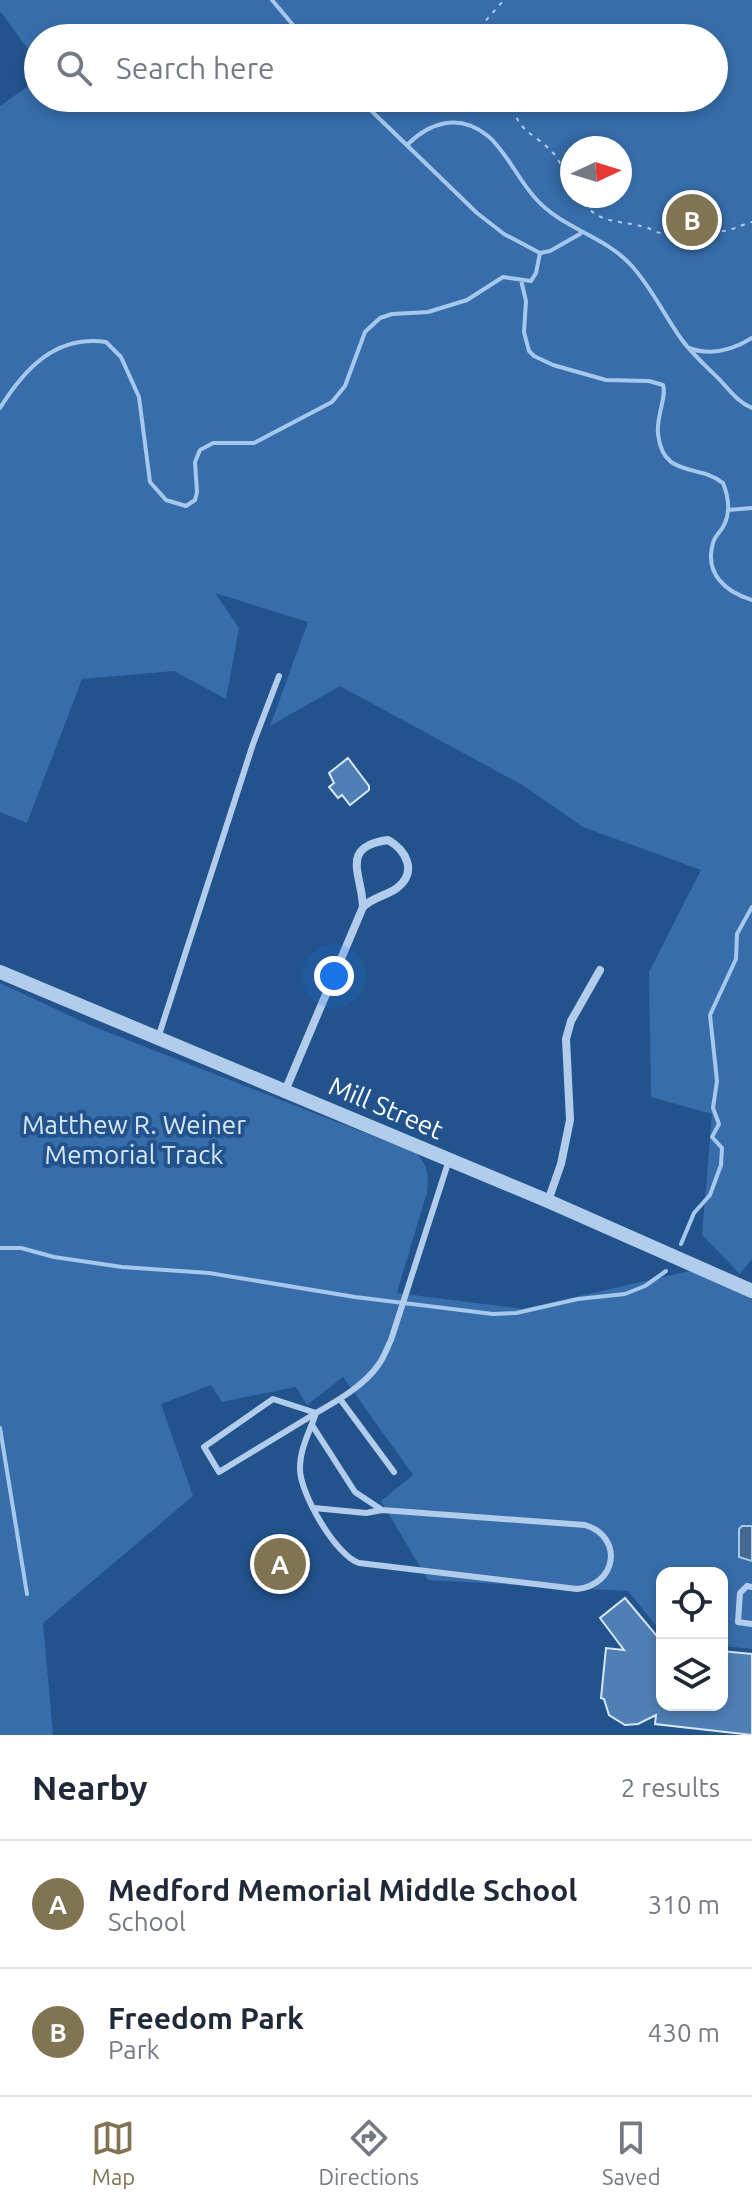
<!DOCTYPE html>
<style>
body{margin:0;font-family:Ubuntu,sans-serif;background:#f2f2f3;color:#1f2937}
.controls{position:absolute;right:24px;bottom:24px;display:grid;overflow:hidden;border-radius:16px;box-shadow:0 4px 12px #0003}
.controls button{width:72px;height:72px;display:grid;place-items:center;padding:0;border:0;border-bottom:2px solid #e0e1e3;background:#fff;color:#1f2937;font:40px sans-serif}
.compass{position:absolute;left:560px;top:136px;width:72px;height:72px;border-radius:50%;background:#fff;box-shadow:0 4px 12px #0003;rotate:86deg}
.you{position:absolute;left:334px;top:976px;width:28px;height:28px;margin:-20px;border:6px solid #fff;border-radius:50%;background:#1a73e8;box-shadow:0 0 0 12px #1a73e833}
.badge{display:grid;place-items:center;width:52px;height:52px;border-radius:50%;background:#807453;color:#fff;font-size:26px;font-weight:700}
.pin{position:absolute;translate:-50% -50%;border:4px solid #fff;box-shadow:0 2px 8px #0006}
.list{margin:0;padding:0;list-style:none}
h2{display:flex;justify-content:space-between;align-items:center;height:104px;margin:0;padding:0 32px;font-size:34px}
h2 small{font-size:26px;font-weight:400;color:#747a83}
.list li{display:grid;grid-template-columns:52px 1fr auto;gap:24px;align-items:center;box-sizing:border-box;height:128px;padding:0 32px;border-top:2px solid #e0e1e3}
.list b{display:block;font-size:30px;white-space:nowrap}
.list p{margin:0;font-size:26px;white-space:nowrap;color:#747a83}
.list em{font-size:26px;font-style:normal;color:#747a83}
.icon{flex:none;width:44px;height:44px;fill:none;stroke:currentColor;stroke-width:2;stroke-linecap:round;stroke-linejoin:round}
.map{position:relative;flex:none;width:752px;height:1735px;overflow:hidden}
.search{position:absolute;background:#fff;box-shadow:0 4px 12px #0003;left:24px;right:24px;top:24px;height:88px;display:flex;align-items:center;gap:20px;box-sizing:border-box;padding:0 28px;border-radius:44px;color:#747a83;font-size:30px}
.sheet{height:360px;background:#fff}
nav{display:flex;justify-content:space-around;align-items:center;box-sizing:border-box;height:112px;border-top:2px solid #e0e1e3;background:#fff;font-size:22px;color:#747a83}
nav a{display:grid;justify-items:center;gap:4px}
nav .on{color:#807453}
.map>svg:first-child{display:block}
.green{fill:#376daa;fill-rule:evenodd}
.water{fill:#466992;stroke:#a6c8ec;stroke-width:2}
.lines{fill:none;stroke-linecap:round;stroke-linejoin:round}
.stream{stroke:#a6c8ec;stroke-width:4}
.building{fill:#507fb6;stroke:#d7e7f8;stroke-width:2}
.path{stroke:#b2cdeb;stroke-width:2;stroke-dasharray:4 6;stroke-linecap:butt}
.service{stroke:#b2cdeb;stroke-width:6}
.minor{stroke:#b2cdeb;stroke-width:8}
.tertiary{stroke:#b2cdeb;stroke-width:14}
.labels{text-anchor:middle;stroke-width:8;stroke-linejoin:round;paint-order:stroke}
.street-label{font-size:26px;fill:#fff;stroke:#23538d}
.park-label{font-size:26px;fill:#d7e7f8;stroke:#23538d}
</style>
<div class="map">
<svg width="752" height="1735" viewBox="0 0 752 1735">
<rect width="100%" height="100%" fill="#23538d"/>
<path class="green" d="M0,0H752V1259L740,1274L702,1235L712,1114L651,1097L649,972L701,870L583,827L524,786L340,686L270,726L308,622L215,593L239,628L226,699L174,671L82,679L27,823L0,812V106L38,79V98H714V38H38V63L0,11ZM572,148H620V196H572Z
M0,983L92,1026L416,1153C428,1165 429,1176 427,1192L397,1293L523,1309L707,1267L752,1287V1649L722,1646V1573H662V1633L628,1591L428,1580L381,1501L413,1475L343,1377L307,1405L296,1387L222,1402L211,1385L161,1404L193,1496L43,1623L53,1735H0Z"/>
<path class="water" d="M742,1526H752V1561L739,1557V1529Z"/>
<g class="lines">
<path class="stream" d="M272,0L304,38
M358,98L477,213L504,234L540,253L550,251L580,234
M407,145C430,122 459,113 488,136C506,151 519,181 536,199C563,229 603,235 631,265C652,288 664,315 682,340C693,355 707,367 720,380C730,391 738,402 752,408
M521,280L526,301L524,332L529,351L534,356L553,365L606,380L649,381L663,385C667,396 656,417 658,434C663,479 698,463 723,483C729,498 731,513 723,527C720,532 714,537 713,543C704,574 726,592 752,600
M689,348C711,356 733,350 752,338
M0,408C25,368 56,335 106,342L121,357L139,397L150,482L166,500L186,506L195,500L197,492L195,462L200,450L213,443H254L332,402L345,386L365,332L380,318L392,314L428,312L467,300L503,277L531,281L536,273L540,253
M728,510L752,508
M681,1244L694,1213L710,1195L721,1165L722,1148L712,1137L719,1124L713,1108L717,1081L710,1015L736,959L737,934L752,907
M0,1248H21L54,1257L122,1267L209,1273L355,1297L493,1314L516,1313L578,1299L625,1294L645,1286L666,1271
M0,1428L27,1594"/>
</g>
<path class="building" d="M348,758L369,786V790L350,805L342,795L338,798L329,787L334,783L329,773Z
M625,1598L662,1642V1705H722V1651L752,1654V1735L655,1724L656,1715L638,1724L625,1725L609,1715L604,1699L601,1698L606,1648L624,1650L600,1618Z"/>
<g class="lines">
<path class="path" d="M481,38L480,27L504,0
M513,98C513,132 536,133 554,154C562,164 566,178 572,189
M577,196C601,227 615,218 648,228C653,230 659,234 665,233C676,232 681,220 693,222C702,222 708,229 716,231C728,233 740,225 752,222
M694,220L702,205
M681,222L680,211L684,200"/>
<path class="service" d="M158,1038L253,744L279,676
M273,1399L316,1413L219,1472L204,1447Z
M340,1399L394,1472
M312,1425L355,1492L382,1510L585,1525C624,1537 617,1585 577,1589L359,1563C336,1556 299,1492 300,1468C300,1448 310,1431 316,1413C337,1401 365,1385 379,1364C384,1357 387,1348 391,1340L449,1160
M314,1508L366,1513L382,1510
M752,1587L747,1586L740,1593L738,1622L752,1624"/>
<path class="minor" d="M285,1091L363,907C373,897 386,896 397,888C418,872 406,850 388,840C339,847 362,874 363,907
M548,1201L561,1164L570,1120L566,1039L571,1021L600,970"/>
<path class="tertiary" d="M0,972L548,1201L752,1291"/>
</g>
<g class="labels">
<g class="street-label">
<text transform="translate(386 1108) rotate(23)" y="9">Mill Street</text>
</g>
<g class="park-label">
<text x="134" y="1134">Matthew R. Weiner<tspan x="134" dy="30">Memorial Track</tspan></text>
</g>
</g>
</svg>
<div class="controls">
<button><svg class="icon" aria-label="locate" viewBox="0 0 24 24"><circle cx="12" cy="12" r="6"/><path d="M12 2v4M12 18v4M2 12h4M18 12h4"/></svg></button>
<button><svg class="icon" aria-label="layers" viewBox="0 0 24 24"><path d="M12 4l9 5-9 5-9-5zM3 14l9 5 9-5"/></svg></button>
</div>
<svg class="compass" viewBox="-18 -18 36 36"><path d="M0-13l5 13h-10z" fill="#e53935"/><path d="M0 13l5-13h-10z" fill="#747a83"/></svg>
<div class="you"></div>
<div class="pin badge" style="left:280px;top:1564px">A</div>
<div class="pin badge" style="left:692px;top:220px">B</div>
<div class="search"><svg class="icon" aria-label="search" viewBox="0 0 24 24"><circle cx="10" cy="10" r="6"/><path d="M15 15l6 6"/></svg>Search here</div>
</div>
<section class="sheet">
<h2>Nearby<small>2 results</small></h2>
<ul class="list">
<li><span class="badge">A</span><div><b>Medford Memorial Middle School</b><p>School</p></div><em>310 m</em></li>
<li><span class="badge">B</span><div><b>Freedom Park</b><p>Park</p></div><em>430 m</em></li>
</ul>
</section>
<nav>
<a class="on"><svg class="icon" aria-label="map" viewBox="0 0 24 24"><path d="M3 6l6-2 6 2 6-2v14l-6 2-6-2-6 2zM9 4v14M15 6v14"/></svg>Map</a>
<a><svg class="icon" aria-label="directions" viewBox="0 0 24 24"><path d="M12 3l9 9-9 9-9-9zM9 14v-3h6M13 9l2 2-2 2"/></svg>Directions</a>
<a><svg class="icon" aria-label="saved" viewBox="0 0 24 24"><path d="M7 4h10v16l-5-4-5 4z"/></svg>Saved</a>
</nav>
